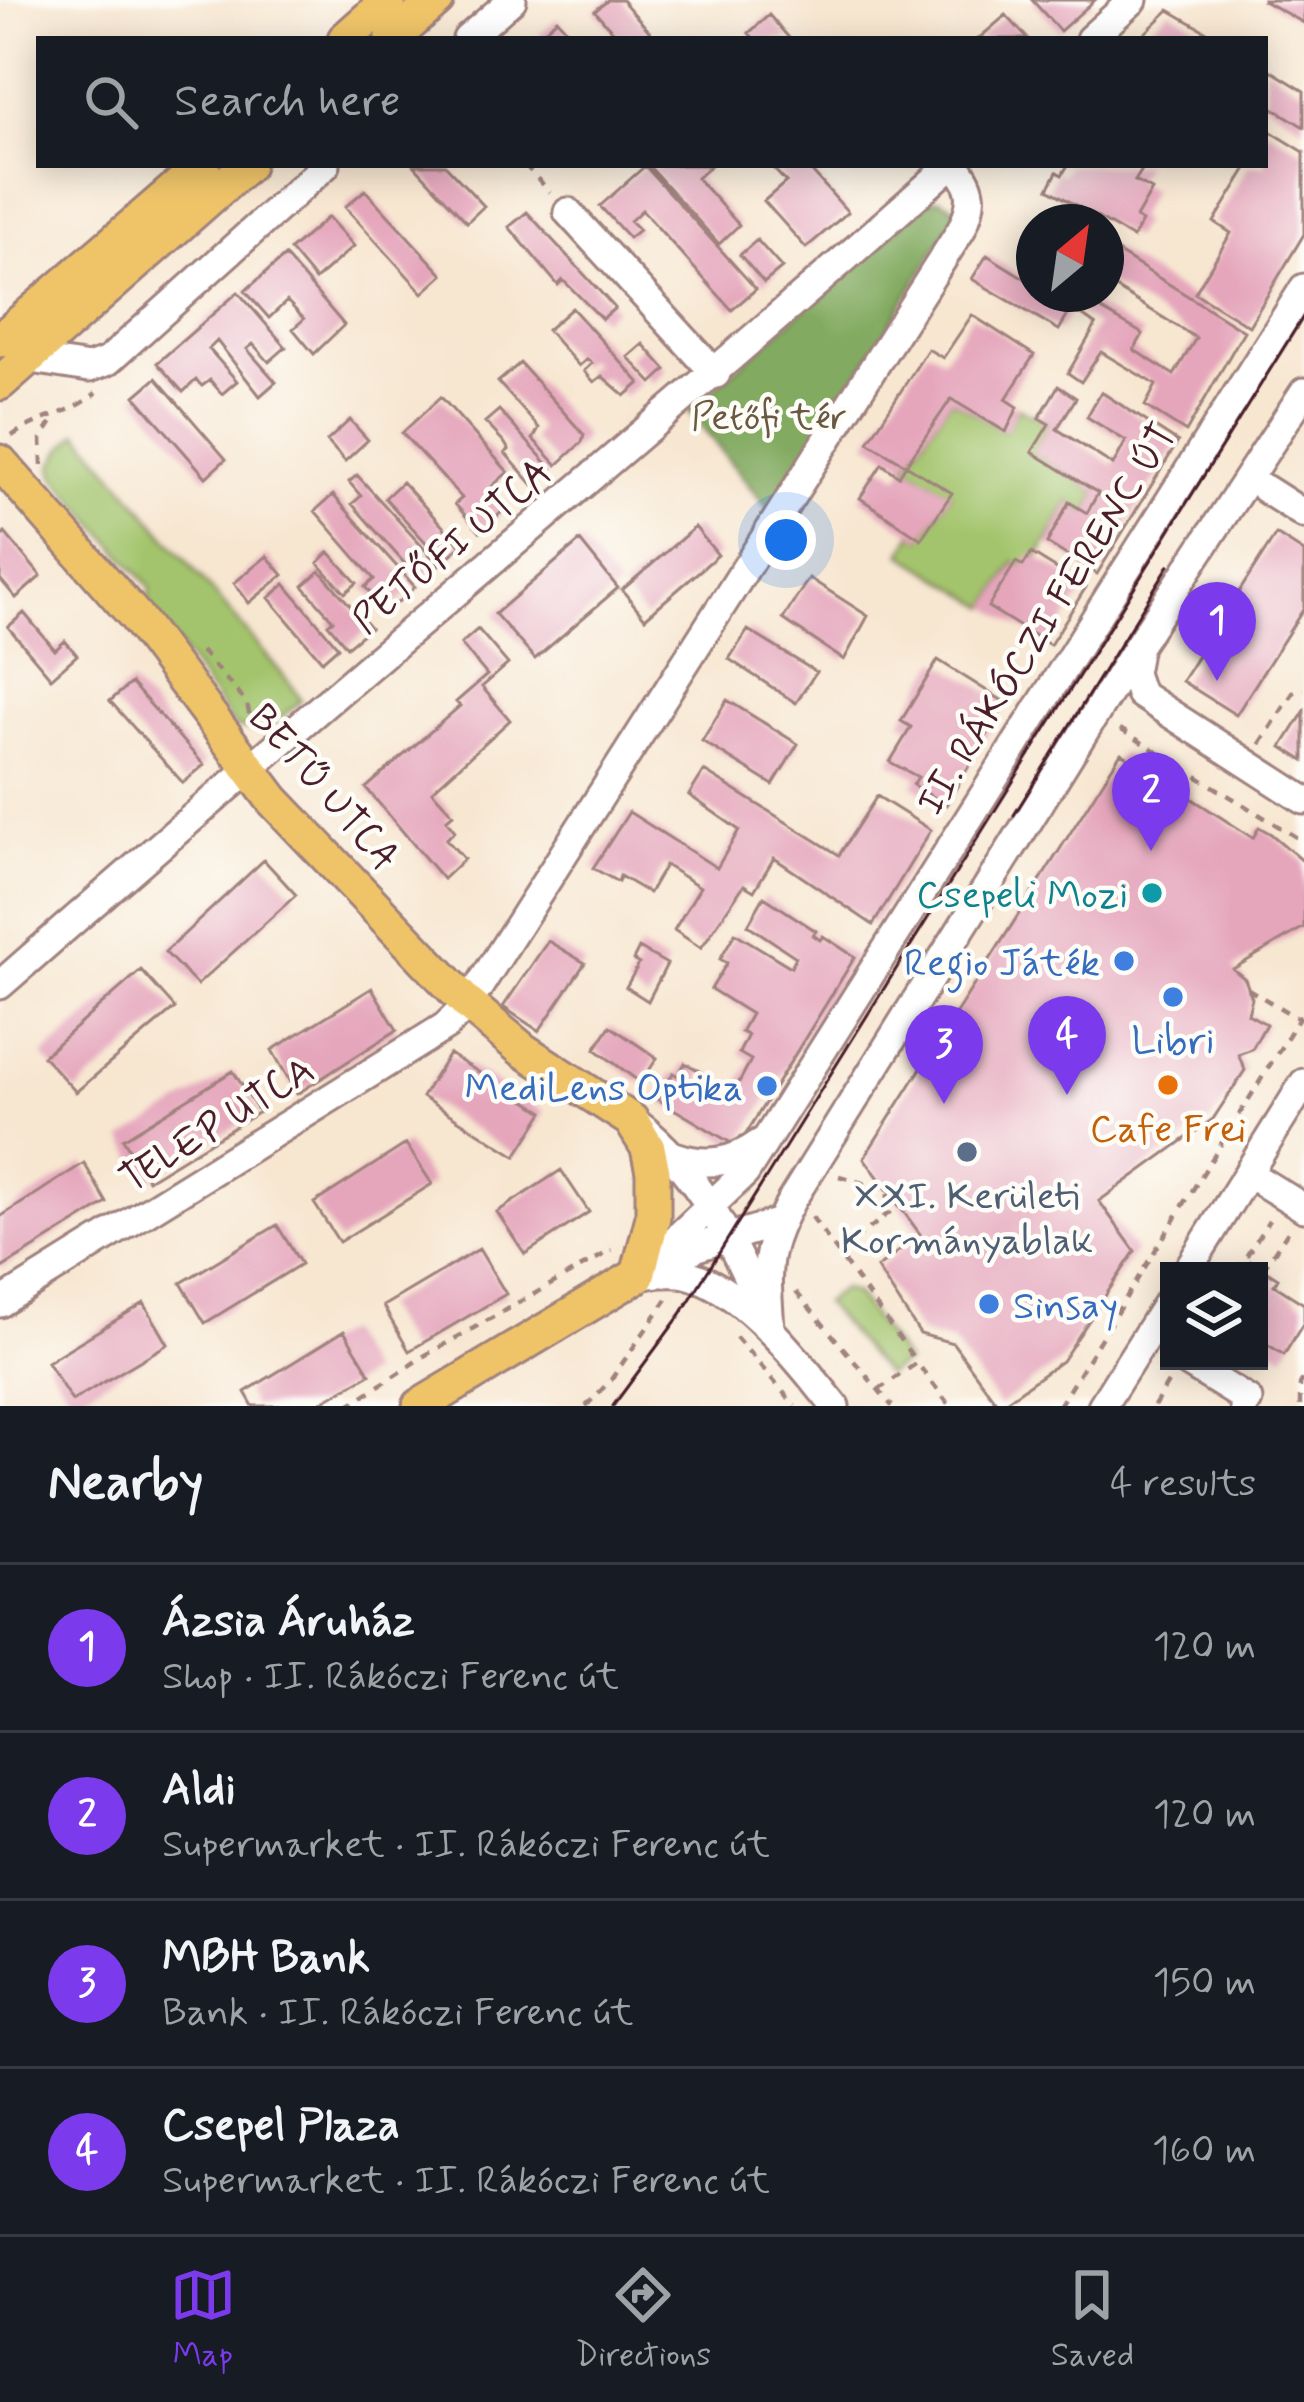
<!DOCTYPE html>
<meta charset="utf-8">
<style>
body{margin:0;font-family:Mynerve,sans-serif;background:#242831;color:#f1f3f6}
.controls{position:absolute;right:36px;bottom:36px;display:grid;overflow:hidden;border-radius:0px;box-shadow:0 6px 30px #0003}
.controls button{width:108px;height:108px;display:grid;place-items:center;padding:0;border:0;border-bottom:3px solid #363941;background:#171b24;color:#f1f3f6;font:60px sans-serif}
.compass{position:absolute;left:1016px;top:204px;width:108px;height:108px;border-radius:50%;background:#171b24;box-shadow:0 6px 30px #0003;rotate:29deg}
.you{position:absolute;left:786px;top:540px;width:42px;height:42px;margin:-30px;border:9px solid #fff;border-radius:50%;background:#1a73e8;box-shadow:0 0 0 18px #1a73e833}
.badge{display:grid;place-items:center;width:78px;height:78px;border-radius:50%;background:#7c3aed;color:#fff;font-size:39px;font-weight:700}
.pin{position:absolute;translate:-50% -99px;filter:drop-shadow(0 3px 6px #0008)}
.pin::after{content:'';position:absolute;top:63px;width:42px;height:36px;background:inherit;clip-path:polygon(0 0,100% 0,50% 100%)}
.list{margin:0;padding:0;list-style:none}
h2{display:flex;justify-content:space-between;align-items:center;height:156px;margin:0;padding:0 48px;font-size:51px}
h2 small{font-size:39px;font-weight:400;color:#9ea1a6}
.list li{display:grid;grid-template-columns:78px 1fr auto;gap:36px;align-items:center;box-sizing:border-box;height:168px;padding:0 48px;border-top:3px solid #363941}
.list b{display:block;font-size:45px;white-space:nowrap}
.list p{margin:0;font-size:39px;white-space:nowrap;color:#9ea1a6}
.list em{font-size:39px;font-style:normal;color:#9ea1a6}
.icon{flex:none;width:66px;height:66px;fill:none;stroke:currentColor;stroke-width:2;stroke-linecap:round;stroke-linejoin:round}
.map{position:relative;flex:none;width:1304px;height:1406px;overflow:hidden}
.search{position:absolute;background:#171b24;box-shadow:0 6px 30px #0003;left:36px;right:36px;top:36px;height:132px;display:flex;align-items:center;gap:30px;box-sizing:border-box;padding:0 42px;border-radius:0px;color:#9ea1a6;font-size:45px}
.sheet{height:828px;background:#171b24}
nav{display:flex;justify-content:space-around;align-items:center;box-sizing:border-box;height:168px;border-top:3px solid #363941;background:#171b24;font-size:33px;color:#9ea1a6}
nav a{display:grid;justify-items:center;gap:6px}
nav .on{color:#7c3aed}
.map>svg:first-child{display:block}
.green{fill:#a3c46c;stroke:#76724c;stroke-width:3}
.forest{fill:#82aa60;stroke:#666446;stroke-width:3}
.building{fill:#e5a6bc}
.lines{fill:none;stroke-linecap:round;stroke-linejoin:round}
.minor-casing{stroke:#a0827e;stroke-width:33}
.major-casing{stroke:#a0827e;stroke-width:39}
.path{stroke:#a0827e;stroke-width:4.5;stroke-dasharray:9 9;stroke-linecap:butt}
.minor{stroke:#fff;stroke-width:27}
.major{stroke:#efc469;stroke-width:33}
.tram{stroke:#4a1f2b;stroke-width:3}
.culture-dot{fill:#0f9aa8;stroke:#fdfcf7;stroke-width:4.5}
.shop-dot{fill:#3f7fe0;stroke:#fdfcf7;stroke-width:4.5}
.food-dot{fill:#e8710a;stroke:#fdfcf7;stroke-width:4.5}
.service-dot{fill:#5c6f8a;stroke:#fdfcf7;stroke-width:4.5}
.labels{text-anchor:middle;stroke-width:9;stroke-linejoin:round;paint-order:stroke}
.park-label{font-size:39px;fill:#695942;stroke:#fdfcf7}
.street-label{font-size:39px;fill:#4a1f2b;stroke:#fdfcf7}
.culture-label{font-size:39px;fill:#0d838f;stroke:#fdfcf7;text-anchor:end}
.shop-label{font-size:39px;fill:#366cbe;stroke:#fdfcf7;text-anchor:end}
.food-label{font-size:39px;fill:#c56008;stroke:#fdfcf7}
.service-label{font-size:39px;fill:#4e5e75;stroke:#fdfcf7}
</style>
<div class="map">
<svg width="1304" height="1406" viewBox="0 0 1304 1406">
<rect width="100%" height="100%" fill="#fdfcf7"/>
<filter id="ink" filterUnits="userSpaceOnUse"><feTurbulence type="fractalNoise" baseFrequency=".00833" numOctaves="2"/><feDisplacementMap in="SourceGraphic" scale="24" xChannelSelector="R" yChannelSelector="G"/><feConvolveMatrix kernelMatrix="1 2 1 2 8 2 1 2 1" color-interpolation-filters="sRGB"/></filter>
<filter id="wash" filterUnits="userSpaceOnUse"><feTurbulence type="fractalNoise" baseFrequency=".004" numOctaves="4" result="noise"/><feDisplacementMap in="SourceGraphic" scale="48" xChannelSelector="R" yChannelSelector="G"/><feGaussianBlur stdDeviation="2.7" result="paint"/><feColorMatrix in="noise" values="0 0 0 0 0 0 0 0 0 0 0 0 0 0 0 0 0 1.4 0 .05"/><feComposite in="paint" operator="in"/></filter>
<g filter="url(#wash)">
<rect width="100%" height="100%" fill="#f7e6d0"/>
<path class="green" d="M951,399L1005,431L1018,407L1049,424L1033,452L1098,493L1087,513L1069,502L1038,558L1023,566L1015,562L988,607L902,554L913,533L921,538L951,494L906,465Z
M79,433L293,687L301,701L263,732L235,727L148,603L150,587L56,478L52,466L63,448Z
M842,1289L855,1294L906,1362L886,1375L824,1303Z"/>
<path class="forest" d="M940,199L952,205L957,215L773,515L688,410L928,201Z"/>
<g id="blocks">
<path class="building" d="M608,0H622L650,32L642,39H619L595,11Z
M1032,0H1095L1060,31Z
M1262,0H1304V23Z
M1169,10L1219,39L1141,37Z
M769,15L790,39H754L749,33Z
M1006,15L1028,39H978Z
M557,19L575,39H543L539,35Z
M1265,67L1304,91V127L1265,103Z
M1265,128L1304,152V234L1249,326L1195,293L1231,233L1214,222L1249,165H1265Z
M414,165H445L484,206L467,222Z
M648,165H711L697,178L739,225L719,244Z
M770,165H806L848,212L806,248L764,201L786,182Z
M1068,165H1145L1135,181L1152,190L1136,218L1142,222L1133,238L1048,189L1057,172L1062,175Z
M645,166L756,289L732,310L642,210L630,221L639,230L629,238L600,206Z
M365,190L443,275L423,293L345,207Z
M527,212L615,308L602,319L563,280L558,285L509,227Z
M328,217L354,246L315,280L290,250Z
M757,240L782,268L764,283L740,255Z
M1106,245L1244,331L1186,432L1145,406L1156,385L1101,352L1081,382L1068,373L1096,325L1072,308L1079,297L1143,334L1134,350L1174,375L1196,338L1106,282Z
M987,255L1034,284V294H1049L1072,308L1059,330L972,279Z
M285,256L344,325L314,354L293,329L304,319L287,301L269,318L245,291Z
M238,292L286,347L269,362L253,344L247,349L276,382L260,396L217,341L209,349L237,381L222,394L210,380L202,386L196,380L183,392L157,363Z
M572,308L640,383L625,396L602,376L594,382L584,371L592,363L587,359L579,366L547,330Z
M972,315L1034,355L1006,399L1018,407L1006,432L951,399L906,465L952,493L921,539L860,498L882,464L899,476L906,465L868,442L928,349L943,358Z
M643,344L666,370L652,383L628,357Z
M520,363L584,435L582,442L557,465L533,439L539,428L498,382Z
M156,378L226,459L206,477L135,396Z
M1058,386L1076,398L1057,429L1113,465L1126,441L1087,417L1101,392L1178,442L1097,574L1047,543L1069,502L1087,513L1098,493L1032,452L1049,424L1039,418Z
M441,397L508,472L489,489L507,507L480,532L455,504L462,498L402,433Z
M499,410L552,469L533,485L505,453L509,450L504,442L485,422Z
M350,420L368,440L345,461L327,441Z
M357,475L439,565L421,582L352,504L361,496L349,482Z
M402,482L461,546L443,561L385,498Z
M333,495L415,587L387,612L365,587L374,579L315,511Z
M695,527L718,555L645,618L622,590Z
M5,533L41,576L16,598L0,579V538Z
M1276,534L1304,552V608L1236,715L1182,681Z
M580,541L618,588L535,659L495,614Z
M329,552L357,583L345,593L318,563Z
M1031,553L1086,587L1050,645L988,607L1016,562L1023,566Z
M267,556L283,575L249,603L234,583Z
M320,571L370,628L347,647L328,624L333,620L303,586Z
M809,578L868,616L844,660L783,619Z
M285,584L338,647L322,661L269,598Z
M24,613L55,650L65,641L77,655L51,678L8,627Z
M478,629L508,664L482,687L510,720L432,791L453,814L446,820L455,831L446,839L464,859L443,879L366,788L460,706L456,702L487,675L461,644Z
M748,630L816,672L796,703L729,659Z
M938,660L1006,703L946,805L913,785L918,777L890,762L911,727L901,721Z
M131,683L204,765L183,783L110,701Z
M727,700L798,744L773,785L702,741Z
M1304,712V761L1282,747Z
M1121,753L1253,838L1259,827L1271,834L1304,862V927L1233,969L1245,979L1252,998L1248,1014L1266,1024L1252,1049L1238,1054L1245,1070L1213,1119L1099,1201L1135,1251L1062,1361L999,1406L953,1343L920,1334L877,1268L920,1234L864,1158Z
M704,771L839,855L877,796L931,830L873,925L774,858L754,891L744,885L701,948L674,930L700,887L665,865L649,893L620,876L618,882L593,868L629,812L717,868L739,830L689,795Z
M264,860L296,895L197,985L165,952Z
M764,897L816,931L813,935L820,940L823,936L855,957L738,1147L657,1099L673,1073L678,1076L685,1063L703,1073L699,1081L731,1097L751,1060L739,1053L748,1035L741,1032L751,1014L711,989L727,963L720,959L735,933L791,967L796,957L748,925Z
M548,941L585,963L539,1031L503,1007Z
M639,948L667,964L648,1001L626,987L639,964L633,960Z
M141,970L175,1008L76,1092L43,1056Z
M372,988L397,1030L297,1094L272,1050Z
M610,1026L657,1058L641,1083L595,1049Z
M449,1054L544,1112L516,1156L422,1097Z
M233,1071L259,1112L148,1180L123,1139Z
M406,1144L432,1184L339,1242L314,1203Z
M84,1163L107,1203L0,1269V1217Z
M561,1170L589,1212L525,1254L497,1212Z
M277,1225L301,1264L205,1323L181,1283Z
M479,1249L506,1294L409,1351L383,1306Z
M1251,1261L1278,1278L1274,1285L1304,1304V1322L1284,1355L1259,1339V1271H1245Z
M144,1303L168,1344L72,1401L47,1362Z
M344,1331L370,1374L315,1406H253L245,1392Z"/>
</g>
</g>
<g filter="url(#ink)">
<use href="#blocks" fill-opacity="0" stroke="#a0827e" stroke-width="3"/>
<g class="lines">
<g class="minor-casing">
<path id="minor" d="M467,39L512,0
M1090,39L1133,0
M568,212L716,374
M25,358L89,368L108,361L326,165
M1265,489L1304,514
M1137,651L1133,673L1140,694L1304,800
M0,985C314,708 638,443 951,165
M636,1123C697,1169 731,1239 761,1307
M675,1156C707,1167 733,1163 760,1143
M1249,1174L1304,1208
M664,1263L700,1246L780,1222
M1187,1271L1304,1083
M638,1275L745,1173L1304,288
M638,1275C654,1274 671,1271 686,1274C743,1287 800,1363 835,1406
M0,1303L446,1026L468,1004L961,230C974,203 975,188 955,165
M770,1328C766,1271 763,1253 791,1201L1137,647L1304,392
M1185,1361L1248,1400L1244,1406
M1102,1406L1169,1300"/>
</g>
<g class="major-casing">
<path id="major" d="M345,39L389,0
M392,39L437,0
M0,340L203,165
M0,383L247,165
M0,462L136,617L273,800L468,1004L523,1050L631,1120L648,1148L653,1172V1217L638,1275L420,1406"/>
</g>
<path class="path" d="M525,165L550,192
M12,436C39,416 71,415 96,393
M42,465L41,439L56,416
M201,651L247,703L250,718
M1120,729L1304,842
M1260,744L1293,693L1304,690
M1248,989L1299,1019
M839,1176L887,1190L890,1212L839,1253
M812,1217L917,1363
M1263,1269L1290,1228
M1237,1271L1269,1220
M796,1292L892,1406
M736,1337L795,1406
M878,1390L917,1363L950,1406
M348,1406L424,1356L612,1250
M586,1406L610,1381L667,1299
M1059,1406L1304,1010
M1154,1406L1169,1381
M1300,1406V1384L1304,1377"/>
<use href="#minor" class="minor"/>
<use href="#major" class="major"/>
<path class="tram" d="M1014,815L1169,565
M613,1406L681,1314L1304,315"/>
</g>
</g>
<circle class="culture-dot" cx="1152" cy="893" r="12"/>
<g class="shop-dot">
<circle cx="1124" cy="961" r="12"/>
<circle cx="1173" cy="997" r="12"/>
<circle cx="767" cy="1086" r="12"/>
<circle cx="989" cy="1304" r="12"/>
</g>
<circle class="food-dot" cx="1168" cy="1085" r="12"/>
<circle class="service-dot" cx="967" cy="1152" r="12"/>
<g class="labels">
<g class="park-label">
<text x="769" y="429">Petőfi tér</text>
</g>
<g class="street-label">
<text transform="translate(451 545) rotate(-40)" y="14">PETŐFI UTCA</text>
<text transform="translate(1045 618) rotate(-58)" y="14">II. RÁKÓCZI FERENC ÚT</text>
<text transform="translate(325 786) rotate(49)" y="14">BETŰ UTCA</text>
<text transform="translate(216 1123) rotate(-32)" y="14">TELEP UTCA</text>
</g>
<g class="culture-label">
<text x="1128" y="907">Csepeli Mozi</text>
</g>
<g class="shop-label">
<text x="1100" y="975">Regio Játék</text>
<text x="1173" y="1053" text-anchor="middle">Libri</text>
<text x="743" y="1100">MediLens Optika</text>
<text x="1013" y="1318" text-anchor="start">Sinsay</text>
</g>
<g class="food-label">
<text x="1168" y="1141">Cafe Frei</text>
</g>
<g class="service-label">
<text x="967" y="1208">XXI. Kerületi<tspan x="967" dy="45">Kormányablak</tspan></text>
</g>
</g>
</svg>
<div class="controls">
<button><svg class="icon" aria-label="layers" viewBox="0 0 24 24"><path d="M12 4l9 5-9 5-9-5zM3 14l9 5 9-5"/></svg></button>
</div>
<svg class="compass" viewBox="-18 -18 36 36"><path d="M0-13l5 13h-10z" fill="#e53935"/><path d="M0 13l5-13h-10z" fill="#9ea1a6"/></svg>
<div class="you"></div>
<div class="pin badge" style="left:1217px;top:681px">1</div>
<div class="pin badge" style="left:1151px;top:851px">2</div>
<div class="pin badge" style="left:944px;top:1104px">3</div>
<div class="pin badge" style="left:1067px;top:1095px">4</div>
<div class="search"><svg class="icon" aria-label="search" viewBox="0 0 24 24"><circle cx="10" cy="10" r="6"/><path d="M15 15l6 6"/></svg>Search here</div>
</div>
<section class="sheet">
<h2>Nearby<small>4 results</small></h2>
<ul class="list">
<li><span class="badge">1</span><div><b>Ázsia Áruház</b><p>Shop · II. Rákóczi Ferenc út</p></div><em>120 m</em></li>
<li><span class="badge">2</span><div><b>Aldi</b><p>Supermarket · II. Rákóczi Ferenc út</p></div><em>120 m</em></li>
<li><span class="badge">3</span><div><b>MBH Bank</b><p>Bank · II. Rákóczi Ferenc út</p></div><em>150 m</em></li>
<li><span class="badge">4</span><div><b>Csepel Plaza</b><p>Supermarket · II. Rákóczi Ferenc út</p></div><em>160 m</em></li>
</ul>
</section>
<nav>
<a class="on"><svg class="icon" aria-label="map" viewBox="0 0 24 24"><path d="M3 6l6-2 6 2 6-2v14l-6 2-6-2-6 2zM9 4v14M15 6v14"/></svg>Map</a>
<a><svg class="icon" aria-label="directions" viewBox="0 0 24 24"><path d="M12 3l9 9-9 9-9-9zM9 14v-3h6M13 9l2 2-2 2"/></svg>Directions</a>
<a><svg class="icon" aria-label="saved" viewBox="0 0 24 24"><path d="M7 4h10v16l-5-4-5 4z"/></svg>Saved</a>
</nav>
